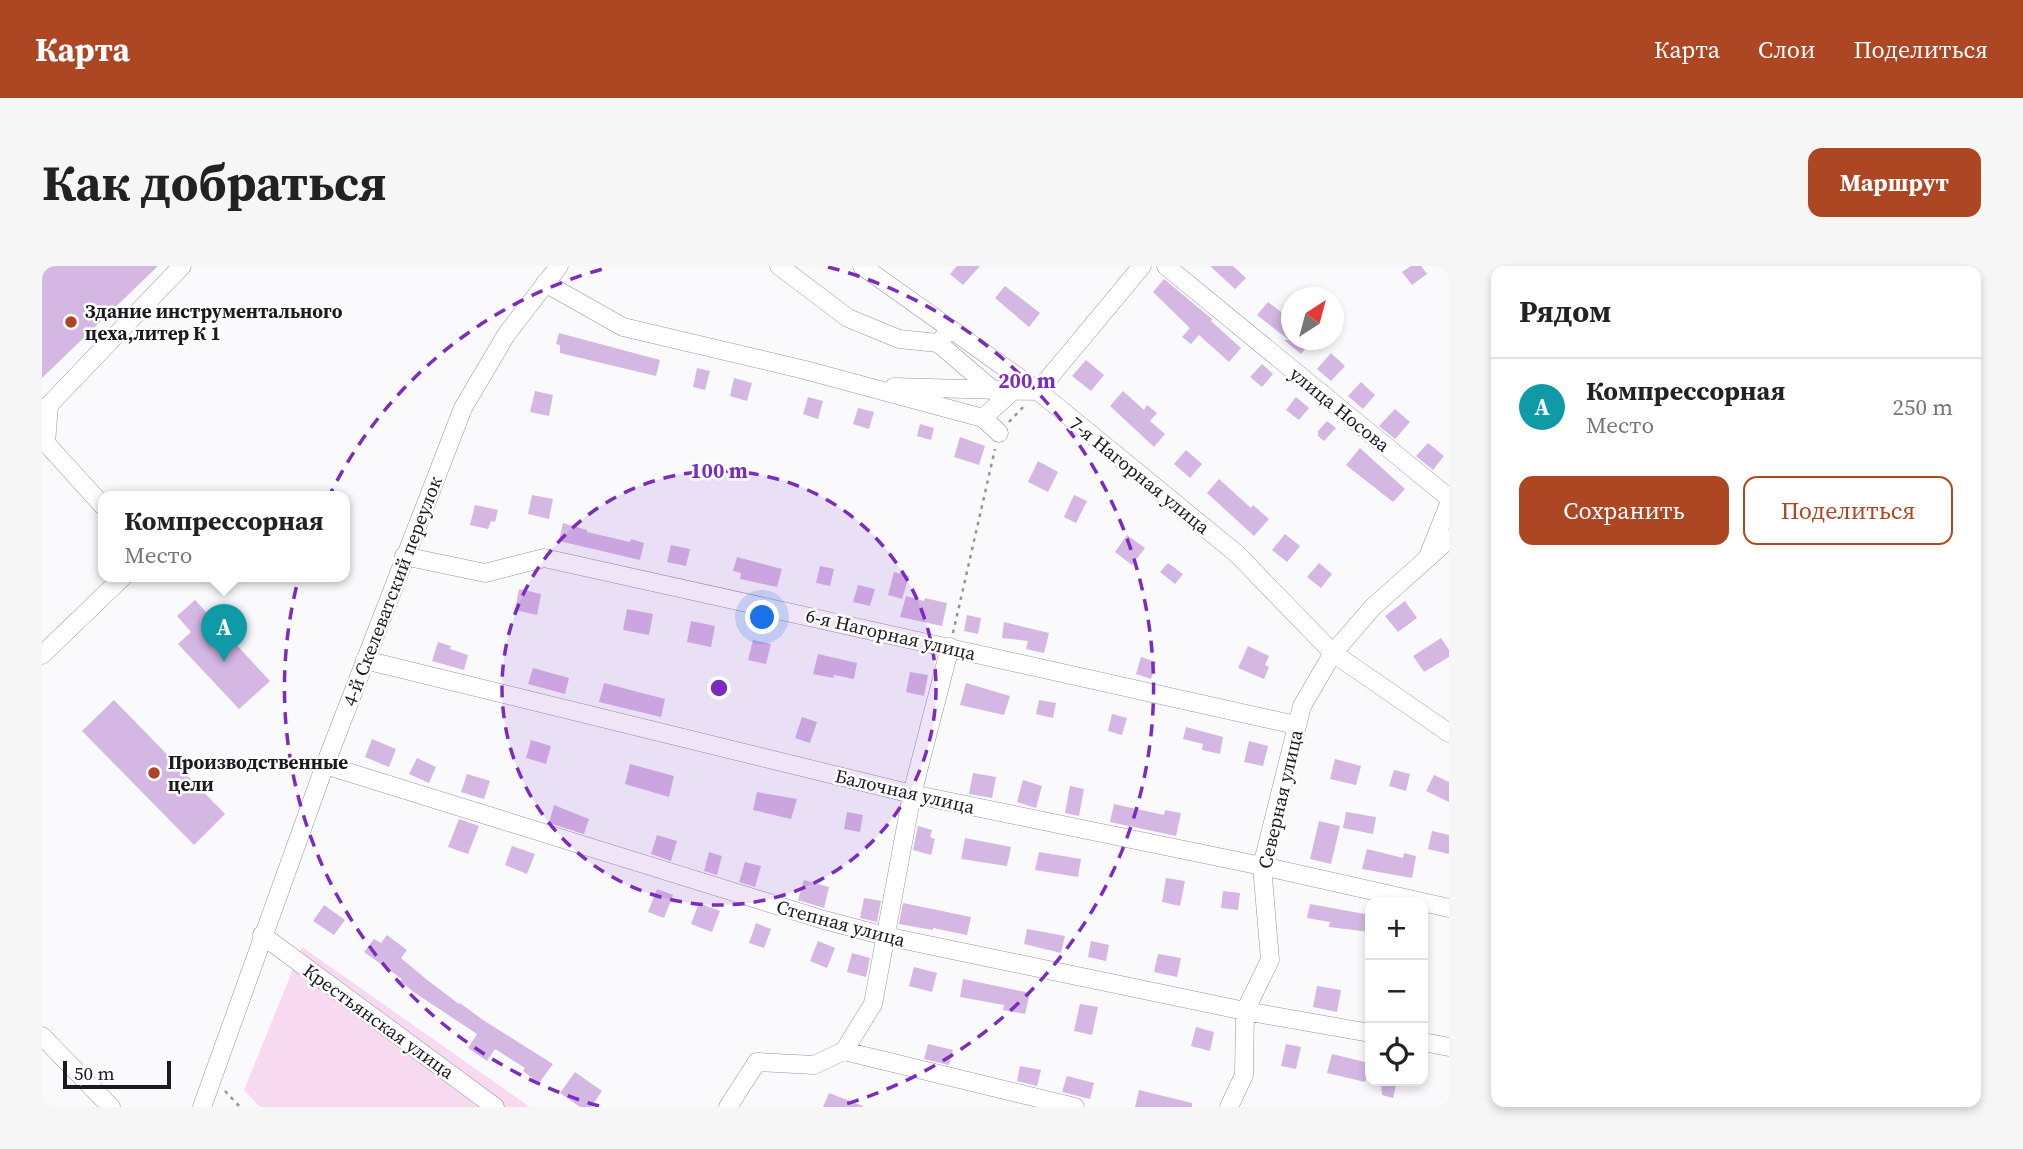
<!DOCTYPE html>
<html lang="ru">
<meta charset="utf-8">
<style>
body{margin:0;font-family:"Source Serif 4",serif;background:#f6f6f6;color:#222}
.controls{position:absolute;right:21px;bottom:21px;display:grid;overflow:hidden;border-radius:14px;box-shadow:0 4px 10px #0003}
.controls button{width:63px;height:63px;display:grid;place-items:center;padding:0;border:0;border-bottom:2px solid #e0e0e0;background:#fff;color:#222;font:35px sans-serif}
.compass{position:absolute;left:1239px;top:21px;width:63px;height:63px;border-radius:50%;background:#fff;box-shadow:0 4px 10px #0003;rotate:36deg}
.scale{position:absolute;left:21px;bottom:18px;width:108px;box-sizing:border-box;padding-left:7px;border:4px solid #1b1a20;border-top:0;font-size:19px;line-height:24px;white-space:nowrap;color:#1b1a20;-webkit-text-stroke:5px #fff;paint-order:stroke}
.you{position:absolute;left:721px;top:352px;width:24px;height:24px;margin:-18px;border:5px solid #fff;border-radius:50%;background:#1a73e8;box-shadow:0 0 0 10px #1a73e833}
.badge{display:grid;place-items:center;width:46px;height:46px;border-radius:50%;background:#ad4623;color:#fff;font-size:23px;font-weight:700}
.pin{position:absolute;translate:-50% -58px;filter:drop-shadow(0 2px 4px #0008)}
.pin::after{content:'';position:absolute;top:37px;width:24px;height:21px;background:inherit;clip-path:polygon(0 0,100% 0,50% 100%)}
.popup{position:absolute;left:56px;top:225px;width:252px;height:91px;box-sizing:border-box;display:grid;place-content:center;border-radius:14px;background:#fff;filter:drop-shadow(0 2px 5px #0005);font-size:23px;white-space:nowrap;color:#767676}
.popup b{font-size:26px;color:#222}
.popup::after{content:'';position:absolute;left:50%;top:100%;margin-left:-14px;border:14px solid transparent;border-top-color:#fff}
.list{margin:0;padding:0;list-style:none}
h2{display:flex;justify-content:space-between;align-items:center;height:91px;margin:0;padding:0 28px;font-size:30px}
h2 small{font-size:23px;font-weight:400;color:#767676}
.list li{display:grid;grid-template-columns:46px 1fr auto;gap:21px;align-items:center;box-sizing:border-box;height:98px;padding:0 28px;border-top:2px solid #e0e0e0}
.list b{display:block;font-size:26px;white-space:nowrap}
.list p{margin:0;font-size:23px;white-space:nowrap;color:#767676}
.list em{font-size:23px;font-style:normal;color:#767676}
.actions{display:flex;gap:14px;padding:21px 28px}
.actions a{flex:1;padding:16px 0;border:2px solid #ad4623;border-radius:14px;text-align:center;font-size:24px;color:#ad4623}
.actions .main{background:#ad4623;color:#fff}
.icon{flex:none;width:38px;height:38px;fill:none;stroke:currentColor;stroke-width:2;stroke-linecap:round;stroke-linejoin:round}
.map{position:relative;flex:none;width:1407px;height:841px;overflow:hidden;border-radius:14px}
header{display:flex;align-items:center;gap:42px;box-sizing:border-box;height:98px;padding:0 35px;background:#ad4623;color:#fff}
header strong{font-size:33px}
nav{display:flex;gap:38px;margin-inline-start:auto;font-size:24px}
.intro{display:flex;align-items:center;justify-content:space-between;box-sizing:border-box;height:168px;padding:0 42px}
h1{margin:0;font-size:49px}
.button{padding:18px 32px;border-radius:14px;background:#ad4623;color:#fff;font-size:24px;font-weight:700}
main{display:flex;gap:42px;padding:0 42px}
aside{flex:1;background:#fff;border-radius:14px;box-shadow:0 4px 10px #0003}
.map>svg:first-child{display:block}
.green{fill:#f7daef}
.building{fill:#d5b7e4}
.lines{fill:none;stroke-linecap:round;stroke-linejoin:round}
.minor-casing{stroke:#9794a5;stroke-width:19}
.path{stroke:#959599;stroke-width:2.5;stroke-dasharray:3.5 5;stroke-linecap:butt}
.minor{stroke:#fff;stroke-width:18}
.ring{fill:none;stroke:#7b2cbf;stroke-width:3.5;stroke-dasharray:12 9}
.poi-dot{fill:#ad4623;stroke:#fff;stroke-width:2.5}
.labels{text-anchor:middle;stroke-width:5;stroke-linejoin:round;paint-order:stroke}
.poi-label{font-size:19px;font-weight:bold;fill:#1b1a20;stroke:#fff;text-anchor:start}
.street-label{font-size:19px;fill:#1b1a20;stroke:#fff}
.centre{fill:#7b2cbf;stroke:#fff;stroke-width:3.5}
.ring-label{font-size:21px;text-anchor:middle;font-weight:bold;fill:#7b2cbf;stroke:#fff;stroke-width:5;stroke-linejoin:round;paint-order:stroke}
</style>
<header>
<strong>Карта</strong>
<nav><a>Карта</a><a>Слои</a><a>Поделиться</a></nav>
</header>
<div class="intro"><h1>Как добраться</h1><a class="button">Маршрут</a></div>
<main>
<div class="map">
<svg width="1407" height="841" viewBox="0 0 1407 841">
<rect width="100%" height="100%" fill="#fafafd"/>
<path class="green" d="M260,681L488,841H218L202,824Z"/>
<path class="building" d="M0,0H116L0,112Z
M915,0H938L921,19L908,8Z
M1168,0H1191L1204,12L1193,23Z
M1369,0H1379L1385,8L1370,19L1360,6Z
M1122,13L1170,53L1169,55L1199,82L1187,96L1157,69L1149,78L1140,71L1148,62L1111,26Z
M963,20L998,47L987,61L953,32Z
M1226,36L1250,54V74H1271L1259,88L1242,74H1247L1215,49Z
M517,67L618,94L614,110L518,87V79L514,78Z
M1289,87L1303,100L1289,115L1275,103Z
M1044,94L1062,109L1049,125L1030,110Z
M1220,98L1231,108L1220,121L1208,111Z
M655,102L668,105L663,124L651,121Z
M692,112L710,117L705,135L688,130Z
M1319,116L1333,129L1321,143L1306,130Z
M493,125L511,129L507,150L488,146Z
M1081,125L1102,144L1105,139L1115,147L1108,155L1123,168L1112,181L1068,140Z
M766,131L781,135L776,153L761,148Z
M1254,131L1267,142L1257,154L1244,144Z
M816,142L832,146L827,163L811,158Z
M1353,143L1368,156L1353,173L1337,160Z
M1285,155L1294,162L1282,175L1276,170V165Z
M878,158L892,162L889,174L875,170Z
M918,171L943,180L937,199L912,191Z
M1386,177L1402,190L1391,204L1374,190Z
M1318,182L1363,223L1351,236L1304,199Z
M1144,184L1160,198L1148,212L1132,198Z
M996,195L1016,206L1006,226L986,216Z
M1177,213L1209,242L1211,239L1227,253L1212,270L1165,227Z
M490,229L511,233L507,253L486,248Z
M1032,229L1045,235L1034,257L1022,251Z
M433,239L456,244L453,256L449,255L446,263L428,259Z
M521,257L545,264V266L588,276L589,273L602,277L598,294L517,275Z
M1243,268L1258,280L1245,296L1230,284Z
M1085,269L1103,282L1090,299L1073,286Z
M629,279L648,283L644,300L625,296Z
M695,291L740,303L735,321L698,313L699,307L691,305Z
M1126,297L1141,308L1133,318L1118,306Z
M1277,297L1290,308L1279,322L1265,311Z
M778,300L792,303L788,320L774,317Z
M852,306L867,310L860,333L846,329Z
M816,319L833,323L828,340L811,336Z
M477,323L499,328L495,349L473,344Z
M864,330L882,335L883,332L905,337L900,360L858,351Z
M153,334L228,415L197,443L136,378L149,366L135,350Z
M1363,335L1375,352L1356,366L1343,350Z
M585,343L611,348L607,369L581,364Z
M925,349L939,352L936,368L922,365Z
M649,355L673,360L669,381L645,376Z
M962,356L1007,367L1002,387L984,383L986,375L960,372Z
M1399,372L1407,384V391L1382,406L1371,390Z
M711,374L729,378L724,398L706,394Z
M396,376L409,380L408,383L426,389L422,404L390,395Z
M1206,380L1227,390L1223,399L1227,401L1222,413L1196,402Z
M776,388L815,397L812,413L792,409L791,412L771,408Z
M1099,391L1114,396L1109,413L1094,408Z
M491,402L527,412L523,428L486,418Z
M868,406L886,409L882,430L864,426Z
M562,417L623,433L619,451L557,436Z
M924,417L968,430L962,449L918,439Z
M72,434L183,548L152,579L40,465Z
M997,434L1014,437L1011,452L994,448Z
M1070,448L1085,452L1080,469L1066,465Z
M760,451L775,456L768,477L753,472Z
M1144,461L1181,471L1178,488L1160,484L1161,478L1141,473Z
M330,473L354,483L347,501L323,491Z
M489,474L509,480L504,498L484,492Z
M1207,475L1226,480L1221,500L1202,496Z
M375,492L394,501L387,517L367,508Z
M1293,493L1319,500L1314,519L1288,513Z
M588,498L632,510L627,531L583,518Z
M1352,504L1368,508L1364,525L1347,520Z
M931,507L954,511L950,532L927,528Z
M425,508L448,515L442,533L419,526Z
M1392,509L1407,516V536L1384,525Z
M981,514L1000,520L994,542L975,536Z
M1028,520L1042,523L1037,550L1023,547Z
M715,526L755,533L749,553L711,544Z
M1072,538L1122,549L1123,544L1139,547L1134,570L1068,556Z
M512,539L547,553L542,568L507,557Z
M805,546L821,549L818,566L802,563Z
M1304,546L1334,551L1331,568L1301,562Z
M417,553L437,560L426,588L406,581Z
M1277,555L1298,560L1289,598L1268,593Z
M876,560L890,564L888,571L893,573L889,589L871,584Z
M1390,565L1407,569V588L1386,583Z
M615,569L635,575L629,595L609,588Z
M923,572L969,581L965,600L919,593Z
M470,580L493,588L485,608L463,599Z
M1325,583L1361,592L1362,587L1374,590L1370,612L1320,603Z
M667,586L680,590L675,609L662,605Z
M997,586L1039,593L1036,611L993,604Z
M703,596L719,600L713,621L697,616Z
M1124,612L1143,615L1138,640L1120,636Z
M762,614L787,621L782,642L756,634Z
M615,623L631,629L622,652L606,646Z
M1181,625L1198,627L1196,644L1179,642Z
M822,632L839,635L835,656L818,652Z
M657,637L678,645L670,666L649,658Z
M861,637L929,651L925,669L891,662V664L857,658Z
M1268,638L1328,649V666L1287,661L1288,656L1265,652Z
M282,639L303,654L292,669L271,655Z
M714,657L729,663L722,682L707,677Z
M985,663L1023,670L1019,687L982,678Z
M345,669L365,684L359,692L384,713L417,738L418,737L441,754L511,798L497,817L481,805L483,802L453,783L445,795L426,782L435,768L373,727L358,715L360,713L322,686L332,673L339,677Z
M776,675L793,682L785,702L768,695Z
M1049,675L1067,679L1064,695L1046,691Z
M810,687L828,692L824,711L805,706Z
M1116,688L1139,692L1135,711L1112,706Z
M872,701L895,707L890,726L867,720Z
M921,713L988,727L983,748L961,744L962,739L918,731Z
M1275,720L1299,724L1295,746L1271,741Z
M1038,738L1056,741L1050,769L1032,765Z
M1154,761L1172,766L1168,785L1149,780Z
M886,778L911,784L907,799L882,793Z
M1244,778L1259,781L1254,803L1239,800Z
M1290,788L1327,797L1323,816L1285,807Z
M978,800L999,804L995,820L975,815Z
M533,806L560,825L549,841H538L518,827Z
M1025,810L1052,817L1048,833L1020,826Z
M1339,815H1355L1351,832L1340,829Z
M1097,824L1150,837V841H1093Z
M787,827L821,840V841H781Z"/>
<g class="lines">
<g class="minor-casing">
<path id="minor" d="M737,0L806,52L857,73L896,77L909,63
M820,0L996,125L1195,288L1291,387L1407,467
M1124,0L1407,232
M503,17L581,61L763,104L941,152L957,167
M896,77L951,124
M852,121L996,125
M996,125L1100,0
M941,152L974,122
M61,240L4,177L7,139L140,0
M1387,288L1407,238
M362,290L443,307L502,292L1254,459
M0,389L82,310
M323,394L870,528L1220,600L1407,642
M283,499L782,654L843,670L1203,745L1328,767
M220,669L453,841
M0,770L69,841
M1381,776L1407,781
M802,785L1033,841
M160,841L283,499L421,142L464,69L517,0
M686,841L715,796L772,799L802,785L831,738L870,528L908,381
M1187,841L1202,809L1203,745L1228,694L1220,600L1260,440L1291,387L1331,341L1407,273"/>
</g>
<path class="path" d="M967,156L982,140
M911,367L953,183
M183,825L198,841"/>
<use href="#minor" class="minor"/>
</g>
<circle cx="677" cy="422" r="217" fill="#7b2cbf" fill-opacity=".12"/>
<g class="ring">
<circle cx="677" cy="422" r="217"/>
<path d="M557 840A435 435 0 0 1 568 1M786 1A435 435 0 0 1 797 840"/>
</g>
<g class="poi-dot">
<circle cx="29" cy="56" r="7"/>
<circle cx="112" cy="507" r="7"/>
</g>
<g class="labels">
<g class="poi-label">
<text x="43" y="52">Здание инструментального<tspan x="43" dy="22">цеха,литер К 1</tspan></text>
<text x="126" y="503">Производственные<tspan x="126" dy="22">цели</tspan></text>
</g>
<g class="street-label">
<text transform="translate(1298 143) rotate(39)" y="7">улица Носова</text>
<text transform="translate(1098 209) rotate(39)" y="7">7-я Нагорная улица</text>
<text transform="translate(350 325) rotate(-69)" y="7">4-й Скелеватский переулок</text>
<text transform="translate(849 368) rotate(13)" y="7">6-я Нагорная улица</text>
<text transform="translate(863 525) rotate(13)" y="7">Балочная улица</text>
<text transform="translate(1238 533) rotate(-77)" y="7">Северная улица</text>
<text transform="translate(799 657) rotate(15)" y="7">Степная улица</text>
<text transform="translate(337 755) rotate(36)" y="7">Крестьянская улица</text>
</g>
</g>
<circle cx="677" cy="422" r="10" class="centre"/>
<g class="ring-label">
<text x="985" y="122">200 m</text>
<text x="677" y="212">100 m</text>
</g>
</svg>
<div class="controls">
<button>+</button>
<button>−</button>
<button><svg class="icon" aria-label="locate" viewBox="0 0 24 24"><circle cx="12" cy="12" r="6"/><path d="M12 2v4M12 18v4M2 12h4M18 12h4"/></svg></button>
</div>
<svg class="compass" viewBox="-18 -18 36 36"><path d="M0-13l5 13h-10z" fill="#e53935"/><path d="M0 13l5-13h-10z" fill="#767676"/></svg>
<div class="scale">50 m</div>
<div class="you"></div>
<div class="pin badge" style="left:182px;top:396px;background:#0f9aa8">A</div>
<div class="popup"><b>Компрессорная</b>Место</div>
</div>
<aside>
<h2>Рядом<small></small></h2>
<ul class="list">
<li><span class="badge" style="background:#0f9aa8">A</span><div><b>Компрессорная</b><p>Место</p></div><em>250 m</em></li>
</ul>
<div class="actions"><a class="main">Сохранить</a><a>Поделиться</a></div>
</aside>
</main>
